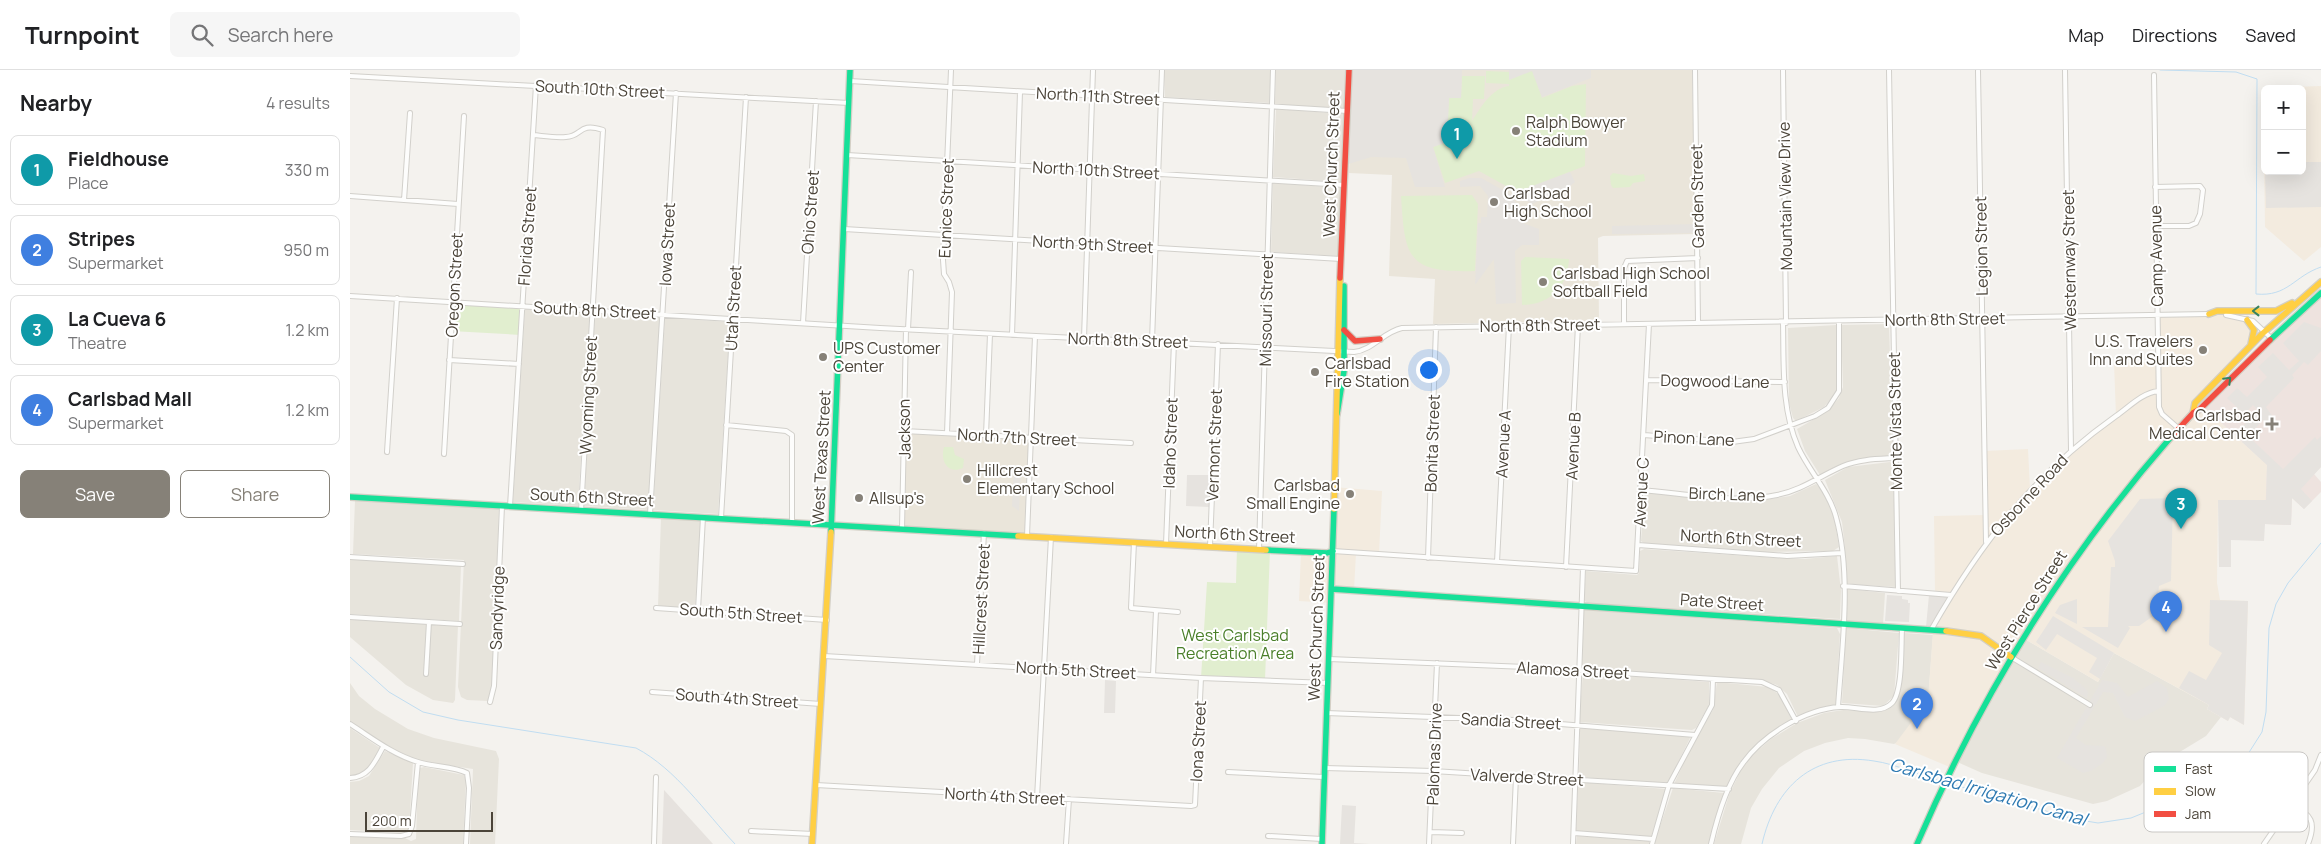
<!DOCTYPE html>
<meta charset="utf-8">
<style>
body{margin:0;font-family:Manrope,sans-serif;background:#f6f6f6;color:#202124}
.controls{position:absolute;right:15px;top:15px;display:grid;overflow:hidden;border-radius:8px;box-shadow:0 5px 20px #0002}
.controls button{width:45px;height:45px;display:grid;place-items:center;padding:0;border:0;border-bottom:1px solid #e0e0e0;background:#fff;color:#202124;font:25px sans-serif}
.scale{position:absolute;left:15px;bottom:12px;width:128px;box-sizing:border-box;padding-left:5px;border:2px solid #4b4439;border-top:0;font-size:14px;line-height:18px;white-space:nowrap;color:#4b4439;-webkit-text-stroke:4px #fff;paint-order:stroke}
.you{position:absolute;left:1078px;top:299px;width:18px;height:18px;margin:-12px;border:4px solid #fff;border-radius:50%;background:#1a73e8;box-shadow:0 0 0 8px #1a73e833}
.badge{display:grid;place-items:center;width:32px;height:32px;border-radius:50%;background:#868178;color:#fff;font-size:16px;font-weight:700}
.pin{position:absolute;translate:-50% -41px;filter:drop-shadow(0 1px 2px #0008)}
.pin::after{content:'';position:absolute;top:26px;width:18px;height:15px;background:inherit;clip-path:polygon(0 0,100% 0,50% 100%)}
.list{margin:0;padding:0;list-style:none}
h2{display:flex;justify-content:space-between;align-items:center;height:65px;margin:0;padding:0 20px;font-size:21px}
h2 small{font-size:16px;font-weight:400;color:#757577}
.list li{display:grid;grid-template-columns:32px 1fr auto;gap:15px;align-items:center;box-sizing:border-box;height:70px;margin:0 10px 10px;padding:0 10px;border:1px solid #e0e0e0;border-radius:8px}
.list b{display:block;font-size:19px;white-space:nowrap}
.list p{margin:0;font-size:16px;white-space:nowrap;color:#757577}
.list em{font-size:16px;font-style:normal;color:#757577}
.actions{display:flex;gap:10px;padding:15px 20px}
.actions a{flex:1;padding:11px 0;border:1px solid #868178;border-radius:8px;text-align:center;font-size:18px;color:#868178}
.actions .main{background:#868178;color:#fff}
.icon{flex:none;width:28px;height:28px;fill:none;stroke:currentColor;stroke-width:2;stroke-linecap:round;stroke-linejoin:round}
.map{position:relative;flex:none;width:1971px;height:774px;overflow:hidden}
header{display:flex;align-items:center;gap:30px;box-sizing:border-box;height:70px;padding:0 25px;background:#fff;border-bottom:1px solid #e0e0e0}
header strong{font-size:24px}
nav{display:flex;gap:28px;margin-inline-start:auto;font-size:18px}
.search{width:350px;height:45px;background:#f6f6f6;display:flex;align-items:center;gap:12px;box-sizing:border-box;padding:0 18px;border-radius:8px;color:#757577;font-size:19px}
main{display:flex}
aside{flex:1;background:#fff}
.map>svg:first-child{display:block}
.residential{fill:#e7e4dc}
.commercial{fill:#f3ebdf;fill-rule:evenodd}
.industrial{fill:#e6e2de}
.education{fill:#eae5da}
.medical{fill:#eee3df}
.green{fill:#e1eecf}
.parking{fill:#e6e3df}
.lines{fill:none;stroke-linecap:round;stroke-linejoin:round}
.stream{stroke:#c0ddf1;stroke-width:1}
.street-casing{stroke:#d2d0cb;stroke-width:6}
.fast-casing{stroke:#d3cfc5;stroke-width:8}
.slow-casing{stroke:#d3cfc5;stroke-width:8}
.jam-casing{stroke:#d3cfc5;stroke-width:8}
.street{stroke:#fdfdfc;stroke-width:4}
.fast{stroke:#16e098;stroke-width:5.5}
.slow{stroke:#ffcf43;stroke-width:5.5}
.jam{stroke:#f24e42;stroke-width:5.5}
.oneway{stroke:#36825f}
.poi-dot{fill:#868178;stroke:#fff;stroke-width:2}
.labels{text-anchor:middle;stroke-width:4;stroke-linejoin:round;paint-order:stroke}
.street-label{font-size:16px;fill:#4b4439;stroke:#fff}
.poi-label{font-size:16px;fill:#4b4439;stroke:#fff;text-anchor:start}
.park-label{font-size:16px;fill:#4a7f2a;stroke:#fff}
.water-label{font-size:18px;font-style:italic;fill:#2e7ab2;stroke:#fff}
.key{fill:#fff;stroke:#c9c7c4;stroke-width:1}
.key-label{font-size:14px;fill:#4b4439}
</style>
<header>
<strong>Turnpoint</strong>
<div class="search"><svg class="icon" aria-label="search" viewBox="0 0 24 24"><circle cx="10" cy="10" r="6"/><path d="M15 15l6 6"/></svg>Search here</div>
<nav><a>Map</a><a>Directions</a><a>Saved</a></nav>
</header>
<main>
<aside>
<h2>Nearby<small>4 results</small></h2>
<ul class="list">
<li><span class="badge" style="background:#0f9aa8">1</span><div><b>Fieldhouse</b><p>Place</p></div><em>330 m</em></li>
<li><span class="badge" style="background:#3f7fe0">2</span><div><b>Stripes</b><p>Supermarket</p></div><em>950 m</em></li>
<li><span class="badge" style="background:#0f9aa8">3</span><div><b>La Cueva 6</b><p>Theatre</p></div><em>1.2 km</em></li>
<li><span class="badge" style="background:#3f7fe0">4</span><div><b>Carlsbad Mall</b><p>Supermarket</p></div><em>1.2 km</em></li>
</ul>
<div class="actions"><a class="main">Save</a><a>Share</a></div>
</aside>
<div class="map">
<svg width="1971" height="774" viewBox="0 0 1971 774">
<rect width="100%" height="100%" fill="#f4f2ee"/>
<path class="residential" d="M814,0H921L919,33L815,27Z
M926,0H995L994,39L925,34Z
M926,39L994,44L990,112L923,107Z
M923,113L991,118L988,186L921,182Z
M175,239L240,243L228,436L163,432Z
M245,243L310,247L299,440L234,436Z
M315,248L380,252L368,444L303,440Z
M1539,254L1543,383L1541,386L1509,389L1470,405L1455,381L1447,359L1478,341L1489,328L1493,317L1491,255Z
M1486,255L1488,313L1486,323L1474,337L1446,351L1443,348L1439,333L1438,258Z
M1540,392L1543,394L1546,517L1496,514L1495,478L1492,452L1475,410L1498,397Z
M1466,414L1472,420L1484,446L1489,477L1483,481L1414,482L1295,474L1291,471L1295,422L1414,430L1440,426Z
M5,430L149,437L142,626L138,631L117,630L111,627L108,617L114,490L3,484Z
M311,448L351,450L345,539L308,536Z
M1294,479L1427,488L1454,489L1487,486L1491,521L1490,549L1237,533L1234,530L1236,501L1287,505L1289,503L1290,481Z
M0,489L111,495L109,551L0,544Z
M1497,519L1535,523L1533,554L1496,551Z
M1234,540L1487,558L1490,564L1486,635L1448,647L1437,624L1427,615L1415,611L1232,598Z
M0,549L108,555L105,630L103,633L83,630L56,615L0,567Z
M1496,558L1549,563L1544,626L1533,636L1492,633Z
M1554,563L1583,565L1578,630L1548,672L1544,674L1515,669L1498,668L1475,673L1454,681L1429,698L1412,719L1401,738L1391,774H1364L1379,725L1391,700L1398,689L1421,669L1447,653L1474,643L1493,640L1530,642L1538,639L1545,633L1550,621Z
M1673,568L1748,612L1764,583L1859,635L1857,639L1871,647L1856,666L1810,694L1790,716L1757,731L1743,734L1632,703L1605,691Z
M1233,603L1359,612V635L1346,658L1342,660L1229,652Z
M1367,612L1418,617L1430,625L1442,649L1408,672L1395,687L1377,717L1324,714L1345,669L1363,640Z
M0,613L9,626L25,639L58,659L84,668L146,681L149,689L145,774H120L123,699L70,691L32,674L17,664L0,651Z
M0,658L30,678L19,697L13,703L2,706H0Z
M1230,658L1338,665L1340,668L1318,713L1229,707Z
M35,681L63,693L59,759L54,763L0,760V712L9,711L19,706Z
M74,697L114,705L116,710L113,774H0V766L55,768L61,771L66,769L68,703L70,698Z
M1228,712L1316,719L1301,767L1226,761Z
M1323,718L1374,723L1359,774H1304Z
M1227,766L1299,771V774H1226Z"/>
<path class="commercial" d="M1971,16V177L1954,191L1915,157L1913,18ZM1915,19H1952V101H1915Z
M1874,244L1897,250L1904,266L1843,342L1853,336L1917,395L1916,431L1868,430L1867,513L1870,530L1898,531L1894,655L1880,647L1878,651L1857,639L1859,635L1764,583L1748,612L1673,568L1602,698L1545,674L1578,630L1583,561L1601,525L1585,523L1584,446L1635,445L1634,381L1678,379L1680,419L1766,346L1764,293L1808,292L1807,245Z
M984,417L1032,421L1029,484L1006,483L1004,520L982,519L981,533L949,531L951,482L983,481Z"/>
<path class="industrial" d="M314,720L363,774H312Z"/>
<path class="education" d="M1005,0H1342L1345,164L1253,166L1248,168L1249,251L1083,254L1085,209L1039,206L1042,105L999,103Z
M554,361L681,368L677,466L552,458L556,367Z"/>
<path class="medical" d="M1971,223V397L1964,404L1971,412V422L1954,439L1942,428L1941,455L1915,454L1917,395L1853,336Z"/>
<path class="green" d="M1182,0L1192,28L1222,16L1236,14L1235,96L1167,122L1129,101L1095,113L1083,77L1097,72L1099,28H1111L1112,6H1135L1134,29H1123L1122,51C1131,37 1142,18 1159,16V14L1136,13V1L1160,2L1159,10Z
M1263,103L1281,106L1294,104L1295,111L1283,113L1280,117L1263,118L1261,115L1260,106Z
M1122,125L1128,134L1125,201C1057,203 1055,188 1051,126Z
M1175,187L1219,189C1218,216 1200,235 1172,235L1171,191Z
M103,231L173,236L171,265L101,261Z
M594,377H603L605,385L614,389L613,398C597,405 590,390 594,377Z
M887,478L920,480L915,610L851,608L857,512L886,513Z"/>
<path class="parking" d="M999,0H1112L1111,28H1099L1097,72L1083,77L1095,117H1065L1056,88L1021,87L995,95Z
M1159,0H1241V8L1192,27L1182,1L1159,10Z
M1952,89L1954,92H1971V137L1916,138L1915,101H1952Z
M1220,102L1225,112L1219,117L1182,134L1167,125V122Z
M1119,108H1131L1160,124L1174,145L1170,152L1189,159V175H1172L1165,181L1166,233L1146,234L1144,189L1125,215L1128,153H1131V147H1137L1138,126L1130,116L1110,117V111Z
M1348,154V163L1262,164V156Z
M1954,252L1971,258V281L1958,295L1954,292L1942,305L1944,308L1916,337L1929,356L1924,361L1913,350L1898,366L1933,399L1965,367L1967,370L1971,366V397L1951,419L1962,431L1954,439L1942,428L1941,455L1915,454L1914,471L1881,470V497H1869L1868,430H1916L1917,395L1892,372L1896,367L1889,360L1908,340L1903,335L1894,344L1877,328L1887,318L1897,327L1917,307L1908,297L1923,283L1939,300L1949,291L1933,273Z
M664,395L671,399L669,441L662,436Z
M837,405H860L859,437L836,436Z
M1823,428L1821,511L1809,516L1806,544L1789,556H1778L1780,558L1768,578L1732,557H1758L1761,497H1765V491L1758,471L1790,429Z
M1537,525L1552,526V529L1558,530V533H1560L1559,552L1535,551Z
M1579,525L1597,527L1580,556L1576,557Z
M1727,529V554L1705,543L1710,535Z
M1860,530L1898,531L1894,655L1880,647L1878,651L1857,639L1859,635L1829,618L1839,601L1856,610L1872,583L1859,575Z
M1703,546L1764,583L1750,609L1739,602L1747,588L1707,564L1696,580L1686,572Z
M1691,592L1723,608L1735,618L1738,622L1737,628L1688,598Z
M755,610L766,611L765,643H754Z
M1752,610L1767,613L1778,627L1807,611L1817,618L1819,629L1814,636L1785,651L1775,647L1763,623L1753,622L1726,668L1736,675L1754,676L1756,679L1757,687L1753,693L1741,701L1733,703L1707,688Z
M992,735L1006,736L1004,773L1020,774H990Z"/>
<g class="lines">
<path class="stream" d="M1810,0L1886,2L1907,9L1906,224C1938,227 1944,206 1971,197
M0,587L39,622L73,642L108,650L286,678C326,699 355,742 385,774
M1598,713L1724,749L1748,753L1781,748L1872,711L1891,695L1912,662L1916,642L1919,558L1926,534L1938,513L1971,473
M1412,774C1425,717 1463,681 1524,691C1546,694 1568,705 1590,711"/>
<g class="street-casing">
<path id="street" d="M1345,0L1348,253
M1433,0L1436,253
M1539,0L1548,521
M1715,0L1721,380
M1628,1L1636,472
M1804,5L1809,337L1812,344L1828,358
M0,6L499,33
M500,11L997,41
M183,65C194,66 205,68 216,67C233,66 228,52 253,60L231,441
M497,85L994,115
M1805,117L1850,116L1853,120L1850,144L1846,153L1839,156H1806
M0,126L108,134
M54,130L60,43
M494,159L991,189
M0,226L530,258L1004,282C1023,280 1033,262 1052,258L1859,244
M1876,245L1903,251L1921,268
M453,253L466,31
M1433,253C1434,294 1431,338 1448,377C1459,401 1479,421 1486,447C1502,505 1492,578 1488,637
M1274,254V198L1277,191L1348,188
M558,259L561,202
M662,265L670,22
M734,268L743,0
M802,271L812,0
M99,290L169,294
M1296,310L1435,312
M376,355L436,361L442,365V451
M554,361L781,373
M597,363L602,222L599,212L594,204L593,190L601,0
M636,365L640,264
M1294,365L1382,372L1404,369L1465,346L1478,338L1489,321V251
M37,382L47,228
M94,384L114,46
M1290,420C1332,423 1386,434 1427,425C1452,420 1470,406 1493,396C1510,389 1528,389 1545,388
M160,436L186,15
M300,444L326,23
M371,448L396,27
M552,458L556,259
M677,466L685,266
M784,472L781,538L828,542
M816,474L824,272
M1288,475L1437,486L1492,483
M860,476L868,274
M909,480L923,0
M983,481L1286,501L1299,254
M0,487L113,494
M1078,488L1086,257
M1147,492L1159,256
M1216,497L1228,255
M1493,516L1601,525
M306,538L477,550
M348,540L353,447
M0,547L110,554
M1581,560C1630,474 1684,404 1766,346C1779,337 1792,323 1808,321
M474,586L851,608L978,613
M1661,587L1740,635
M979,589L1176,597L1412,612L1429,620L1446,651
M627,594L634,463
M76,604L79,552
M803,605L806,541
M302,622L471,634
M140,632L144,616L152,436
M976,643L1163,650L1345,665
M0,654C22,668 42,684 68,692C83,697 104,696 117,703L119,718L116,774
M975,698L1083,701L1379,719
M878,702L974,707
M0,708C19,707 25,692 33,677
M466,715L841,736L845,735L851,608
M687,728L701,467
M1942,733C1961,746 1967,751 1958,774
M401,761L463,764
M1081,762L1112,763
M1224,763L1303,769
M0,764L51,766L59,764L62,756L68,692
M918,766L972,769
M304,774L306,707
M716,774L719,729
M1079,774L1087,593
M1163,774L1166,707
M1223,774L1233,498
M1302,774L1319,715L1362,635L1363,609
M1361,774C1367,748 1377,714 1393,693C1413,665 1455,639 1490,637C1506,636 1529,646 1542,633C1553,622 1551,575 1552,559
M1914,774L1965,700L1971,685"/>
</g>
<g class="fast-casing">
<path id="fast" d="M1920,270L1971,223
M987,344L994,301V216
M0,427L668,466
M481,462L500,0
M916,480L977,483L983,481
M982,519L1596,561
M972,774L984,439
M1567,774C1631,626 1714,489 1821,367"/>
</g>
<g class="slow-casing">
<path id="slow" d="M1859,244L1867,241H1926L1942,233
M1897,250L1904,260L1901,274
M1843,343L1845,333L1912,264L1971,212
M984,439L990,208
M668,466L916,480
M1596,561L1631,566L1661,587
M462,774L481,462"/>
</g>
<g class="jam-casing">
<path id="jam" d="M990,208L999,0
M994,260L1005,271L1030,269
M1821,367L1843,343L1850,339L1920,270"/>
</g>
<use href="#street" class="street"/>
<use href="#fast" class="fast"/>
<use href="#slow" class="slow"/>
<use href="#jam" class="jam"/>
</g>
<defs><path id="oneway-chevron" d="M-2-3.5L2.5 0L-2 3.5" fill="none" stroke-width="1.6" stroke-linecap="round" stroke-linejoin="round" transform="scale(1.25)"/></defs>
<g class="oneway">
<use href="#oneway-chevron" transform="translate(1906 241) rotate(180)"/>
<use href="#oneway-chevron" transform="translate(1878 310) rotate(-45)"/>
</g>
<g class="poi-dot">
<circle cx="1166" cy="61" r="5"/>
<circle cx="1144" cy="132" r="5"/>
<circle cx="1193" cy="212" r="5"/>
<circle cx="1853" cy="280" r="5"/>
<circle cx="473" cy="287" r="5"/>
<circle cx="965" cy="302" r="5"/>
<path d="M1919.5 346.5h5v5h5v5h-5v5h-5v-5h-5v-5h5z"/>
<circle cx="617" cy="409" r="5"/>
<circle cx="1000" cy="424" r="5"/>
<circle cx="509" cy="428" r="5"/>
</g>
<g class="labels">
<g class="street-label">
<text transform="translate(250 19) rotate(3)" y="6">South 10th Street</text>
<text transform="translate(748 26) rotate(3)" y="6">North 11th Street</text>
<text transform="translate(981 94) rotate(-88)" y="6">West Church Street</text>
<text transform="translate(746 100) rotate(3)" y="6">North 10th Street</text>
<text transform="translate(1347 126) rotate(-91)" y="6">Garden Street</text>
<text transform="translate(1435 126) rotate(-91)" y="6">Mountain View Drive</text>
<text transform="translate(596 138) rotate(-88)" y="6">Eunice Street</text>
<text transform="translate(460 142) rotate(-86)" y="6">Ohio Street</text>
<text transform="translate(177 166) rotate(-86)" y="6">Florida Street</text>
<text transform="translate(317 174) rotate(-87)" y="6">Iowa Street</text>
<text transform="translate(743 174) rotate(3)" y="6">North 9th Street</text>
<text transform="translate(1631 176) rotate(-91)" y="6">Legion Street</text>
<text transform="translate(1806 186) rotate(-91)" y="6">Camp Avenue</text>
<text transform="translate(1719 190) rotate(-91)" y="6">Westernway Street</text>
<text transform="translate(104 215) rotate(-87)" y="6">Oregon Street</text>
<text transform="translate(383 238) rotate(-87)" y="6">Utah Street</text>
<text transform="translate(245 240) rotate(3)" y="6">South 8th Street</text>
<text transform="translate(916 240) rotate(-89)" y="6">Missouri Street</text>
<text transform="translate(1595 249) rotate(-1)" y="6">North 8th Street</text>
<text transform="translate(1190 255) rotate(-1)" y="6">North 8th Street</text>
<text transform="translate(778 270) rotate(2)" y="6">North 8th Street</text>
<text transform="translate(1365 311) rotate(1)" y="6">Dogwood Lane</text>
<text transform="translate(238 325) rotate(-87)" y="6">Wyoming Street</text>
<text transform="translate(1545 351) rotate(-91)" y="6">Monte Vista Street</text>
<text transform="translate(554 359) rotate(-91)" y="6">Jackson</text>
<text transform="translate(667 367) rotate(3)" y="6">North 7th Street</text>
<text transform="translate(1344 368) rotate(3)" y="6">Pinon Lane</text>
<text transform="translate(820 373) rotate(-88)" y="6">Idaho Street</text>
<text transform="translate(1082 373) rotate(-88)" y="6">Bonita Street</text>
<text transform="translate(1153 374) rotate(-87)" y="6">Avenue A</text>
<text transform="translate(864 375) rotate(-88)" y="6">Vermont Street</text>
<text transform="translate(1223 376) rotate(-87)" y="6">Avenue B</text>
<text transform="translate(471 387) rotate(-87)" y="6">West Texas Street</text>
<text transform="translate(1291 422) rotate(-87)" y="6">Avenue C</text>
<text transform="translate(1377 424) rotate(2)" y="6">Birch Lane</text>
<text transform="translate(1679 425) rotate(-47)" y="6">Osborne Road</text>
<text transform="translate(242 427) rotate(3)" y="6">South 6th Street</text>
<text transform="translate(885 464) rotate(3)" y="6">North 6th Street</text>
<text transform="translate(1391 468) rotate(3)" y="6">North 6th Street</text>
<text transform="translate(631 529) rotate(-87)" y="6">Hillcrest Street</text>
<text transform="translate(1372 532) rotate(4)" y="6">Pate Street</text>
<text transform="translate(147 538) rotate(-88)" y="6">Sandyridge</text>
<text transform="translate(1676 540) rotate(-58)" y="6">West Pierce Street</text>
<text transform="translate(391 543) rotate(4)" y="6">South 5th Street</text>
<text transform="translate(966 558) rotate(-88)" y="6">West Church Street</text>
<text transform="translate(726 600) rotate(3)" y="6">North 5th Street</text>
<text transform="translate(1223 600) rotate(3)" y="6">Alamosa Street</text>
<text transform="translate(387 628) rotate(4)" y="6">South 4th Street</text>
<text transform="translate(1161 651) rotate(3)" y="6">Sandia Street</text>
<text transform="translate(848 671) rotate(-87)" y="6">Iona Street</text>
<text transform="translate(1084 684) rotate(-88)" y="6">Palomas Drive</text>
<text transform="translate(1177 707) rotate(3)" y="6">Valverde Street</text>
<text transform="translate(655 726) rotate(3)" y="6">North 4th Street</text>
</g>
<g class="poi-label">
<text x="1176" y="58">Ralph Bowyer<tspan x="1176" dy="18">Stadium</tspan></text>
<text x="1154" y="129">Carlsbad<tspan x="1154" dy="18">High School</tspan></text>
<text x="1203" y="209">Carlsbad High School<tspan x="1203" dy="18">Softball Field</tspan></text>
<text x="1843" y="277" text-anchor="end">U.S. Travelers<tspan x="1843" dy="18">Inn and Suites</tspan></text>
<text x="483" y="284">UPS Customer<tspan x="483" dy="18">Center</tspan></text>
<text x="975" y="299">Carlsbad<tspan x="975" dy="18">Fire Station</tspan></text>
<text x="1911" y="351" text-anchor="end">Carlsbad<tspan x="1911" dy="18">Medical Center</tspan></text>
<text x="627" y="406">Hillcrest<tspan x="627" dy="18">Elementary School</tspan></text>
<text x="990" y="421" text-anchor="end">Carlsbad<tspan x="990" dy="18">Small Engine</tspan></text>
<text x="519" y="434">Allsup's</text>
</g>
<g class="park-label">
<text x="885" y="571">West Carlsbad<tspan x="885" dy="18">Recreation Area</tspan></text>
</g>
<g class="water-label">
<text transform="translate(1638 722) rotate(16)" y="6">Carlsbad Irrigation Canal</text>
</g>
</g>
<rect x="1794" y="682" width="164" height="80" rx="8" class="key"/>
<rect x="1804" y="696" width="22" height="6" fill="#16e098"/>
<rect x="1804" y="718" width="22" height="7" fill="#ffcf43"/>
<rect x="1804" y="741" width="22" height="6" fill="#f24e42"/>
<g class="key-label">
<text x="1835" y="704">Fast</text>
<text x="1835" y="726">Slow</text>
<text x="1835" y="749">Jam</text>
</g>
</svg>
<div class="controls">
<button>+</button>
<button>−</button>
</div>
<div class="scale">200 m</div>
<div class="you"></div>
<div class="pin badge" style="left:1107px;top:89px;background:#0f9aa8">1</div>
<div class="pin badge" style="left:1567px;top:659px;background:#3f7fe0">2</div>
<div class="pin badge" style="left:1831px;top:459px;background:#0f9aa8">3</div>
<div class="pin badge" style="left:1816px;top:562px;background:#3f7fe0">4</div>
</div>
</main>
